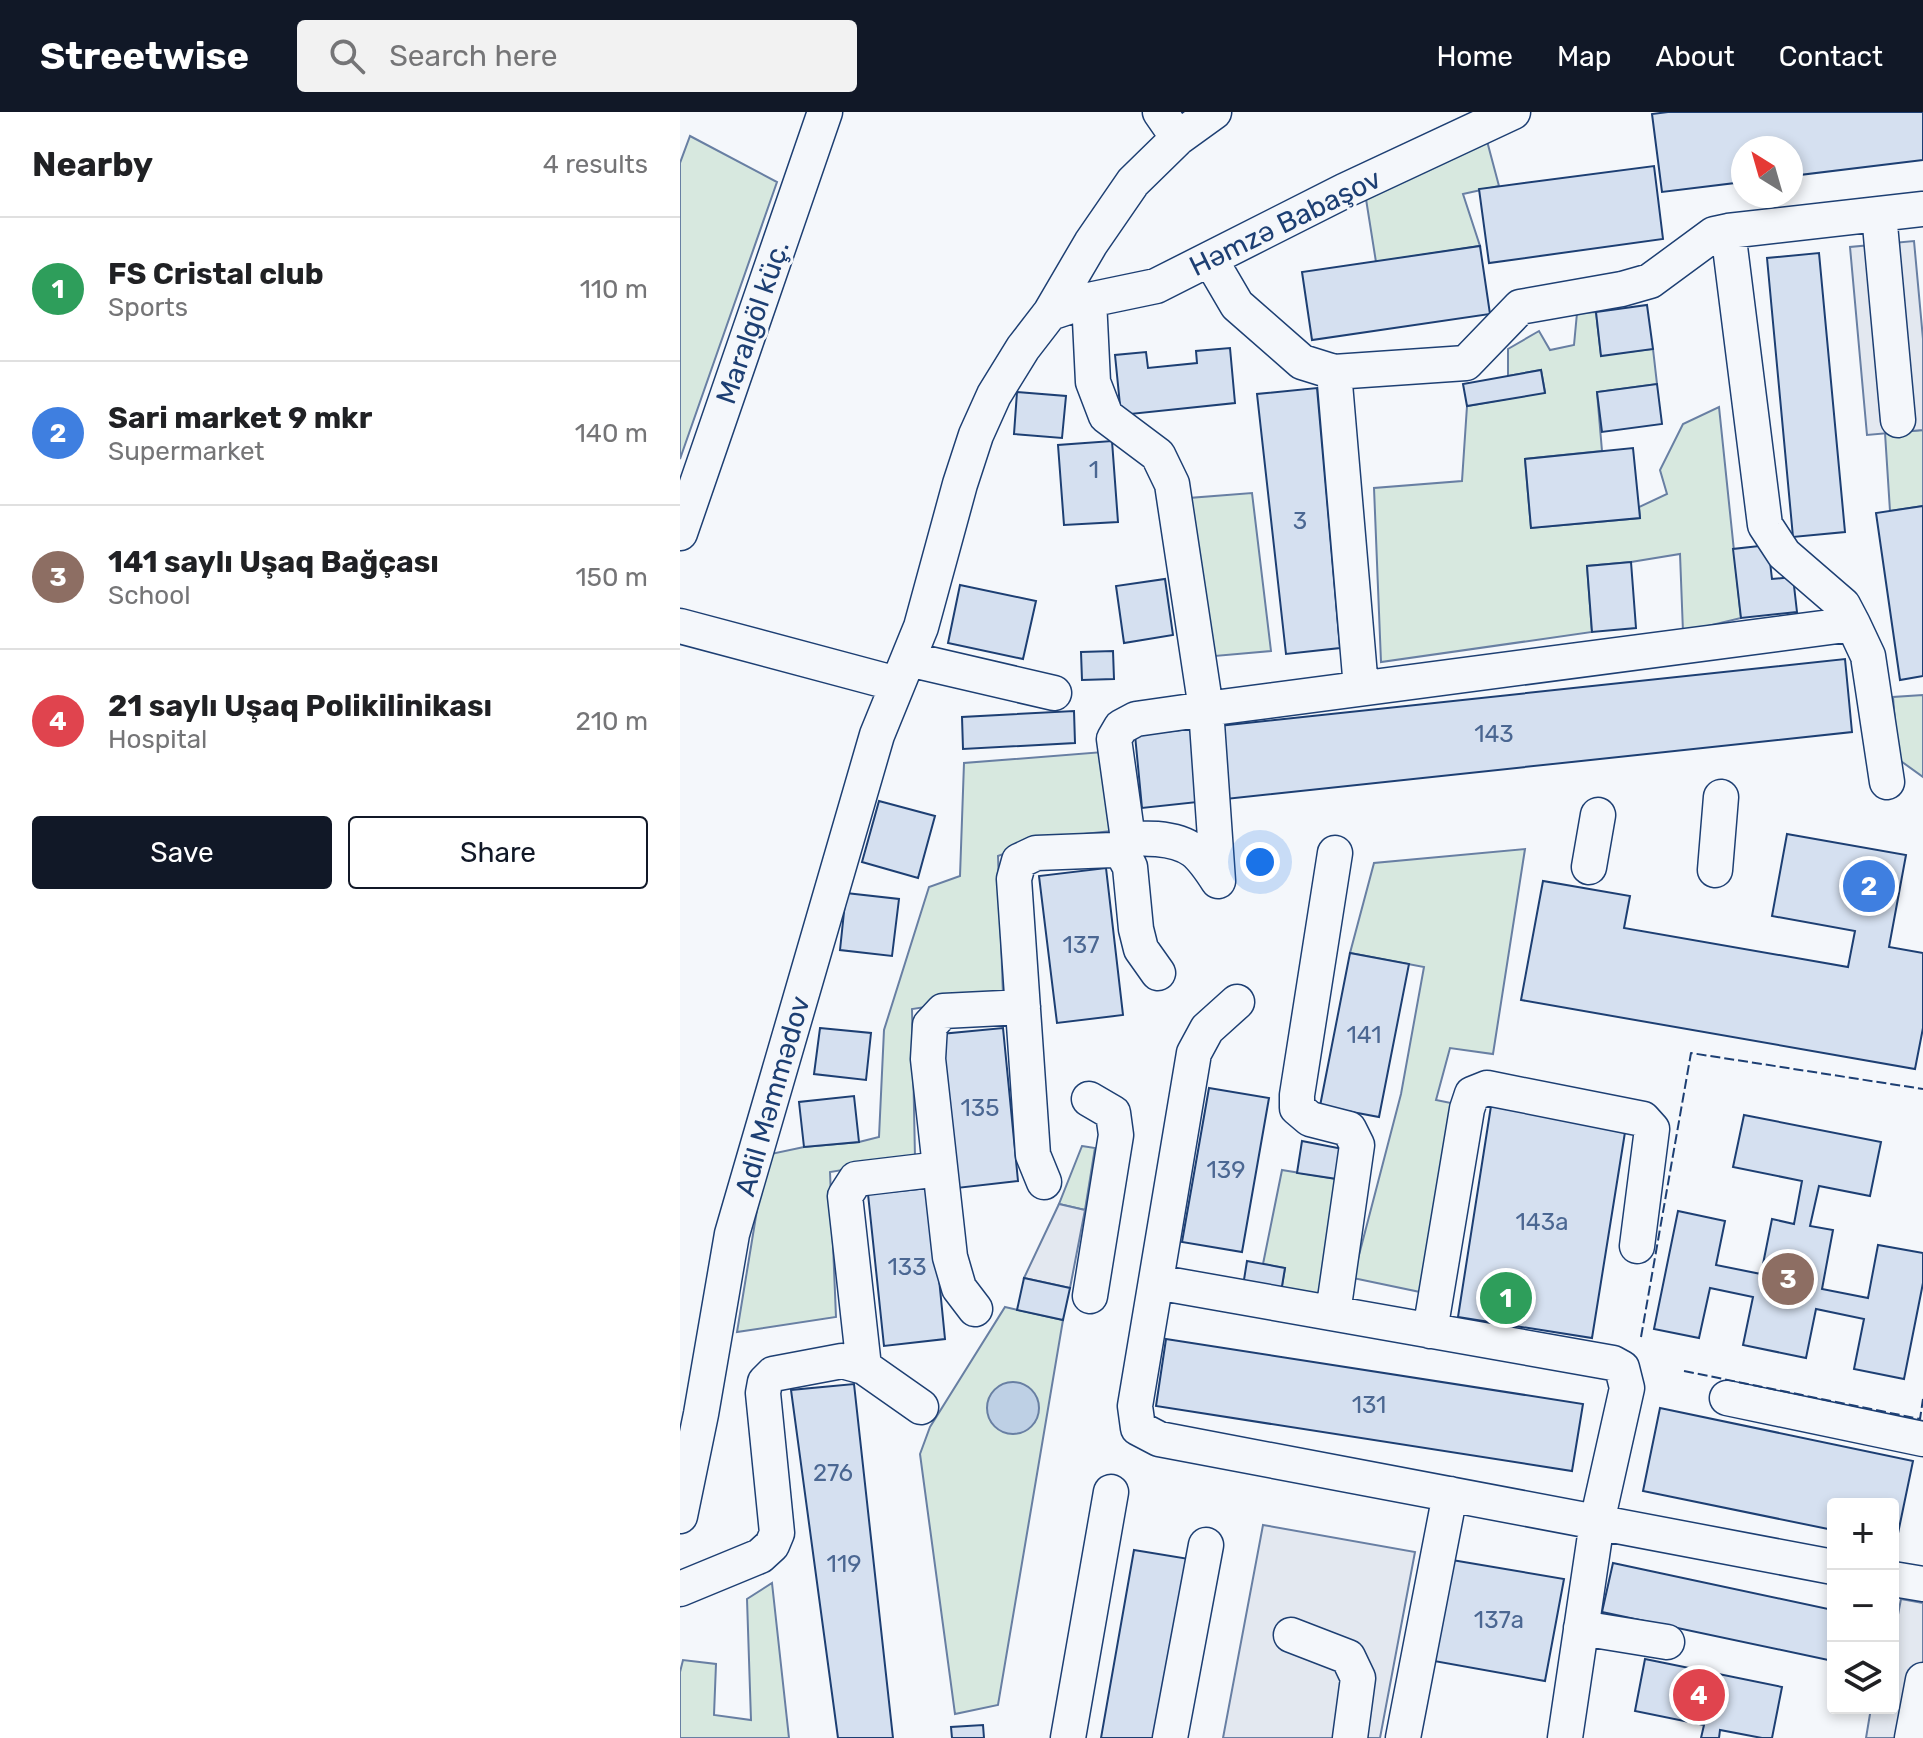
<!DOCTYPE html>
<meta charset="utf-8">
<style>
body{margin:0;font-family:Rubik,sans-serif;background:#f2f2f2;color:#202124}
.controls{position:absolute;right:24px;bottom:24px;display:grid;overflow:hidden;border-radius:8px;box-shadow:0 4px 12px #0003}
.controls button{width:72px;height:72px;display:grid;place-items:center;padding:0;border:0;border-bottom:2px solid #e0e0e0;background:#fff;color:#202124;font:40px sans-serif}
.compass{position:absolute;left:1051px;top:24px;width:72px;height:72px;border-radius:50%;background:#fff;box-shadow:0 4px 12px #0003;rotate:323deg}
.you{position:absolute;left:580px;top:750px;width:28px;height:28px;margin:-20px;border:6px solid #fff;border-radius:50%;background:#1a73e8;box-shadow:0 0 0 12px #1a73e833}
.badge{display:grid;place-items:center;width:52px;height:52px;border-radius:50%;background:#111827;color:#fff;font-size:26px;font-weight:700}
.pin{position:absolute;translate:-50% -50%;border:4px solid #fff;box-shadow:0 2px 8px #0006}
.list{margin:0;padding:0;list-style:none}
h2{display:flex;justify-content:space-between;align-items:center;height:104px;margin:0;padding:0 32px;font-size:34px}
h2 small{font-size:26px;font-weight:400;color:#757577}
.list li{display:grid;grid-template-columns:52px 1fr auto;gap:24px;align-items:center;box-sizing:border-box;height:144px;padding:0 32px;border-top:2px solid #e0e0e0}
.list b{display:block;font-size:30px;white-space:nowrap}
.list p{margin:0;font-size:26px;white-space:nowrap;color:#757577}
.list em{font-size:26px;font-style:normal;color:#757577}
.actions{display:flex;gap:16px;padding:24px 32px}
.actions a{flex:1;padding:18px 0;border:2px solid #111827;border-radius:8px;text-align:center;font-size:28px;color:#111827}
.actions .main{background:#111827;color:#fff}
.icon{flex:none;width:44px;height:44px;fill:none;stroke:currentColor;stroke-width:2;stroke-linecap:round;stroke-linejoin:round}
.map{position:relative;flex:none;width:1243px;height:1626px;overflow:hidden}
header{display:flex;align-items:center;gap:48px;box-sizing:border-box;height:112px;padding:0 40px;background:#111827;color:#fff}
header strong{font-size:38px}
nav{display:flex;gap:44px;margin-inline-start:auto;font-size:28px}
.search{width:560px;height:72px;background:#f2f2f2;display:flex;align-items:center;gap:20px;box-sizing:border-box;padding:0 28px;border-radius:8px;color:#757577;font-size:30px}
main{display:flex}
aside{flex:1;background:#fff}
.map>svg:first-child{display:block}
.green{fill:#d7e8df;stroke:#687fa3;stroke-width:2}
.parking{fill:#e3e8f0;stroke:#687fa3;stroke-width:2}
.water{fill:#bed0e5;stroke:#687fa3;stroke-width:2}
.building{fill:#d5e0f0;stroke:#1d3f73;stroke-width:2}
.lines{fill:none;stroke-linecap:round;stroke-linejoin:round}
.minor-casing{stroke:#1d3f73;stroke-width:37}
.minor{stroke:#f4f7fb;stroke-width:34}
.fence{stroke:#1d3f73;stroke-width:2;stroke-dasharray:10 4;stroke-linecap:butt}
.labels{text-anchor:middle;stroke-width:6;stroke-linejoin:round;paint-order:stroke}
.number-label{font-size:24px;fill:#4b6792}
.street-label{font-size:28px;fill:#1d3f73;stroke:#f4f7fb}
</style>
<header>
<strong>Streetwise</strong>
<div class="search"><svg class="icon" aria-label="search" viewBox="0 0 24 24"><circle cx="10" cy="10" r="6"/><path d="M15 15l6 6"/></svg>Search here</div>
<nav><a>Home</a><a>Map</a><a>About</a><a>Contact</a></nav>
</header>
<main>
<aside>
<h2>Nearby<small>4 results</small></h2>
<ul class="list">
<li><span class="badge" style="background:#2e9e5b">1</span><div><b>FS Cristal club</b><p>Sports</p></div><em>110 m</em></li>
<li><span class="badge" style="background:#3f7fe0">2</span><div><b>Sari market 9 mkr</b><p>Supermarket</p></div><em>140 m</em></li>
<li><span class="badge" style="background:#8d6e63">3</span><div><b>141 saylı Uşaq Bağçası</b><p>School</p></div><em>150 m</em></li>
<li><span class="badge" style="background:#e0444e">4</span><div><b>21 saylı Uşaq Polikilinikası</b><p>Hospital</p></div><em>210 m</em></li>
</ul>
<div class="actions"><a class="main">Save</a><a>Share</a></div>
</aside>
<div class="map">
<svg width="1243" height="1626" viewBox="0 0 1243 1626">
<rect width="100%" height="100%" fill="#f4f7fb"/>
<path class="green" d="M10,24L97,70L0,347V51Z
M807,29L819,74L783,82L800,134L696,150L686,87Z
M916,200L921,243L973,237L977,272L917,280L922,339L845,347L851,416L960,406L959,395L987,382L980,358L1003,312L1039,295L1061,506L1003,520L1000,442L951,450L907,454L912,520L701,550L694,376L782,369L787,294L865,280L861,258L828,264V237L859,219L870,238L894,233L897,201Z
M1243,318V394L1210,399L1205,321Z
M572,381L591,539L535,544L509,386Z
M1243,583V665L1218,647L1213,585Z
M423,640L432,719L366,726L318,744L323,883L232,897L235,1046L150,1060L156,1205L57,1220L86,1043L124,1035L179,1030L199,1025L204,918L249,775L280,764L284,651Z
M845,737L813,942L770,936L756,988L771,991L740,1180L673,1166L721,982L744,855L670,841L694,751Z
M402,1034L415,1036L405,1098L379,1092Z
M602,1058L657,1067L640,1185L601,1180L605,1156L583,1152Z
M325,1195L383,1208L318,1593L275,1602L240,1342L250,1315Z
M92,1471L109,1626H0V1560L3,1548L36,1552L34,1603L71,1608L67,1487Z"/>
<path class="parking" d="M1234,129L1243,227V318L1187,323L1170,135Z
M379,1092L405,1098L390,1176L344,1166Z
M583,1413L735,1440L700,1626H543Z
M1221,1487L1243,1491V1626H1186L1191,1596H1213V1509L1217,1508Z"/>
<path class="water" d="M307 1296a26 26 0 1 1 52 0a26 26 0 1 1-52 0Z"/>
<path class="building" d="M988,0H1243V48L1111,64V36H1063V70L982,80L972,2Z
M974,54L983,127L809,151L799,77Z
M800,134L810,202L632,228L622,160Z
M1139,141L1165,420L1113,425L1087,146Z
M967,193L973,237L921,244L916,200Z
M550,236L555,291L441,303L435,243L466,240L468,256L517,251L516,239Z
M861,258L865,281L787,294L783,272Z
M977,272L982,312L922,320L917,280Z
M637,276L660,536L606,542L577,282Z
M337,280L386,284L382,326L334,322Z
M432,329L438,410L384,413L378,333Z
M953,336L960,406L851,416L845,347Z
M1243,394V564L1220,568L1196,401Z
M1088,433L1092,467L1113,465L1117,500L1061,506L1053,437Z
M951,450L956,516L912,520L907,454Z
M485,467L493,523L444,531L436,474Z
M280,473L356,489L343,547L268,531Z
M433,539L434,567L402,568L401,540Z
M1165,547L1172,620L462,696L455,623Z
M394,599L395,631L283,637L282,605Z
M199,689L255,704L238,766L182,750Z
M1107,722L1226,743L1209,835L1243,841V916L1235,957L841,888L863,769L950,784L944,816L1168,855L1175,819L1092,804Z
M426,756L443,903L377,911L359,764Z
M166,781L219,787L212,844L160,838Z
M670,841L729,852L699,1005L640,994Z
M140,916L191,921L186,968L134,962Z
M323,916L338,1069L277,1076L261,922Z
M529,976L589,986L562,1140L502,1130Z
M174,984L179,1030L124,1035L119,990Z
M811,994L946,1014L912,1226L778,1205Z
M1064,1003L1201,1030L1190,1084L1139,1074L1130,1114L1153,1118L1142,1177L1188,1186L1198,1133L1243,1141V1171L1224,1267L1174,1257L1184,1207L1136,1197L1126,1246L1063,1233L1073,1185L1030,1176L1019,1226L974,1217L998,1099L1045,1109L1036,1153L1081,1162L1092,1107L1114,1112L1122,1069L1053,1055Z
M622,1029L663,1037L657,1067L617,1061Z
M250,1076L265,1227L204,1234L188,1082Z
M567,1149L605,1156L601,1180L563,1174Z
M344,1166L390,1176L383,1208L337,1198Z
M486,1227L903,1292L892,1359L476,1294Z
M174,1272L213,1626H158L111,1278Z
M980,1296L1233,1349L1216,1431H1213V1392H1153V1418L963,1379Z
M454,1438L509,1447L478,1626H421Z
M772,1448L884,1467L865,1569L754,1549Z
M933,1451L1153,1498V1549L922,1500Z
M965,1547L1102,1575L1092,1626H1082L1040,1618L1039,1626H1021L1024,1613L955,1599Z
M303,1613L304,1626H272L271,1615Z"/>
<g class="lines">
<g class="minor-casing">
<path id="minor" d="M480,0L498,26
M1199,102L1218,308
M1048,119L1085,413L1104,442L1163,493L1173,512L1188,544L1207,670
M530,147L557,193L622,250L654,260L786,251L840,195L942,177L970,169L1034,122L1048,119L1243,97
M409,188L413,270L426,304L478,343L492,372L526,597L538,769
M370,201L411,131L453,70L498,26L534,0
M654,260L681,576
M0,421L145,0
M0,514L217,572
M228,547L374,581
M909,755L918,703
M1035,758L1041,685
M538,769C520,741 511,730 477,727C463,726 459,729 447,720L434,627L441,615L456,607L526,597L1173,512
M557,890L527,917L514,941L455,1294L458,1316L479,1327L1153,1455
M409,987L433,1001L436,1023L410,1184
M364,1070L353,1043L334,767L339,749L356,741L433,738L443,742L450,755L456,817L461,837L478,861
M476,1170L933,1251L942,1256L947,1276L917,1410L885,1626
M295,1197L279,1176L270,1145L248,947L250,913L263,899L343,895
M653,1201L677,1033L669,1017L630,1007L617,996V983L655,741
M750,1219L787,997L792,982L807,976L963,1007L972,1017L957,1134
M184,1255L165,1084L176,1067L260,1057
M1047,1286L1243,1327
M0,1404L21,1302L52,1122L197,623L241,515L280,372L296,323L314,283L343,236L370,201L409,188L476,174L664,79L833,0
M1213,1467L1243,1472
M0,1477L80,1444L92,1433L97,1421L83,1281L85,1270L93,1262L162,1249L184,1255L241,1295
M901,1516L987,1530
M611,1523L668,1545L678,1566L670,1626
M388,1626L431,1380
M490,1626L526,1433
M723,1626L770,1382
M1232,1626L1243,1568"/>
</g>
<use href="#minor" class="minor"/>
<path class="fence" d="M961,1225L1011,941L1243,977
M1004,1259L1240,1307L1243,1287"/>
</g>
<g class="labels">
<g class="number-label">
<text x="414" y="366">1</text>
<text x="620" y="417">3</text>
<text x="814" y="630">143</text>
<text x="401" y="841">137</text>
<text x="684" y="931">141</text>
<text x="300" y="1004">135</text>
<text x="546" y="1066">139</text>
<text x="862" y="1118">143a</text>
<text x="227" y="1163">133</text>
<text x="689" y="1301">131</text>
<text x="153" y="1369">276</text>
<text x="164" y="1460">119</text>
<text x="819" y="1516">137a</text>
</g>
<g class="street-label">
<text transform="translate(605 110) rotate(-26)" y="10">Həmzə Babaşov</text>
<text transform="translate(72 210) rotate(-71)" y="10">Maralgöl küç.</text>
<text transform="translate(92 984) rotate(-74)" y="10">Adil Məmmədov</text>
</g>
</g>
</svg>
<div class="controls">
<button>+</button>
<button>−</button>
<button><svg class="icon" aria-label="layers" viewBox="0 0 24 24"><path d="M12 4l9 5-9 5-9-5zM3 14l9 5 9-5"/></svg></button>
</div>
<svg class="compass" viewBox="-18 -18 36 36"><path d="M0-13l5 13h-10z" fill="#e53935"/><path d="M0 13l5-13h-10z" fill="#757577"/></svg>
<div class="you"></div>
<div class="pin badge" style="left:826px;top:1186px;background:#2e9e5b">1</div>
<div class="pin badge" style="left:1189px;top:774px;background:#3f7fe0">2</div>
<div class="pin badge" style="left:1108px;top:1167px;background:#8d6e63">3</div>
<div class="pin badge" style="left:1019px;top:1583px;background:#e0444e">4</div>
</div>
</main>
